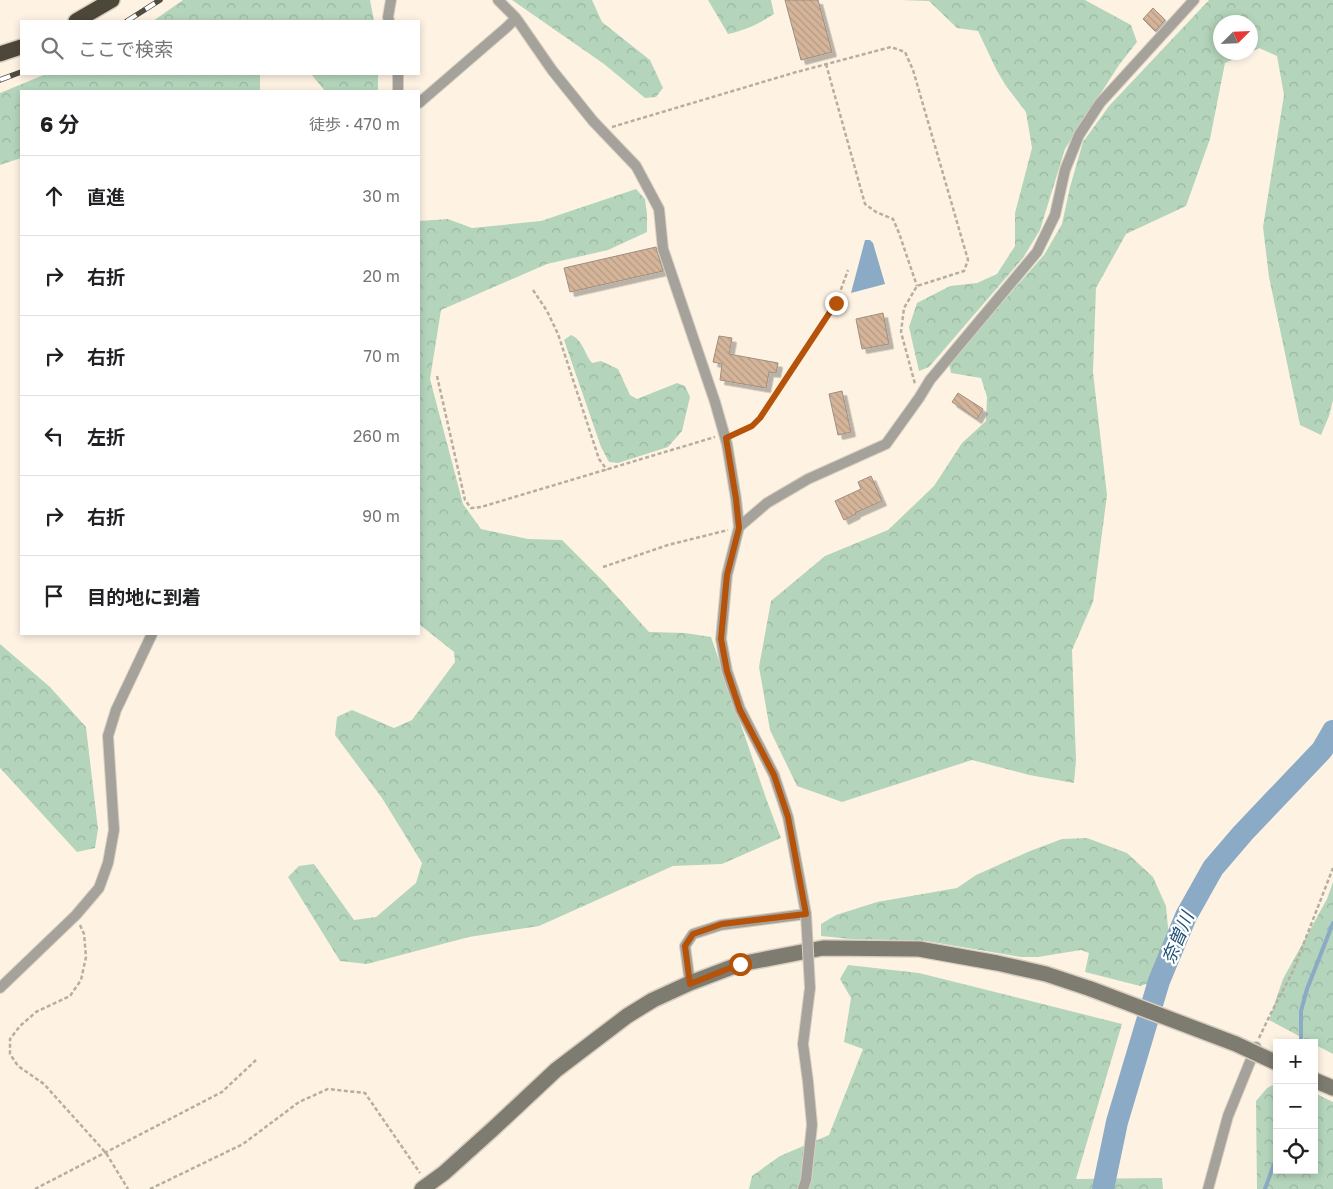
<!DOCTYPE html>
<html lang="ja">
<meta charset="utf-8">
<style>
body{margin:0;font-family:"Golos Text","Noto Sans JP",sans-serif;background:#f2f2f2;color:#202124}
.controls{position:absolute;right:15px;bottom:15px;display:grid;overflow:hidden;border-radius:0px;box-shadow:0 2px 8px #0003}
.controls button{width:45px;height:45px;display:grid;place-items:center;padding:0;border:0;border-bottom:1px solid #e0e0e0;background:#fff;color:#202124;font:25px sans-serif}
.compass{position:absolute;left:1213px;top:15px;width:45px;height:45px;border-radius:50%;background:#fff;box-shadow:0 2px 8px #0003;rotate:66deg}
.stop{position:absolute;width:15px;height:15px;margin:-11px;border:4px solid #b45309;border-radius:50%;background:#fff}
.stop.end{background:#b45309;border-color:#fff;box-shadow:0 1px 5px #0008}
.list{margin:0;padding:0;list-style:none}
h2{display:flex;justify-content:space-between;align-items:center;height:65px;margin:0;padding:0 20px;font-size:21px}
h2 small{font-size:16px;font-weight:400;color:#757577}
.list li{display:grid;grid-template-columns:32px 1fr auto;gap:15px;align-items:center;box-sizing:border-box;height:80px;padding:0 20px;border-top:1px solid #e0e0e0}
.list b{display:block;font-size:19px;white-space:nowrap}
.list em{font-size:16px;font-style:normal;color:#757577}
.icon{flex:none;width:28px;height:28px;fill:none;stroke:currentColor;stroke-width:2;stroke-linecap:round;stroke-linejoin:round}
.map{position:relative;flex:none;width:1333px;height:1189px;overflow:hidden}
.search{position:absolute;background:#fff;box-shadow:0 2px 8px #0003;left:20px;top:20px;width:400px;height:55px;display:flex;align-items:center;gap:12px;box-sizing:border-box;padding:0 18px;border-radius:0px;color:#757577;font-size:19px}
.panel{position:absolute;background:#fff;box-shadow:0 2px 8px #0003;left:20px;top:90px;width:400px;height:545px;border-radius:0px}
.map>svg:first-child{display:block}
.forest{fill:url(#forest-crowns)}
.water{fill:#8baac5}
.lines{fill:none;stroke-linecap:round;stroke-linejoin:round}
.stream{stroke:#8baac5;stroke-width:4}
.river{stroke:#8baac5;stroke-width:22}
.building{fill:url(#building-back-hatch);stroke:#9d8e82;filter:url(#shadow)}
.street-casing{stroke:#d8cfc0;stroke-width:12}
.secondary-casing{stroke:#d8cfc0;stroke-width:18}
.highway-casing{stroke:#d8cfc0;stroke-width:18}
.path{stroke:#b6aea1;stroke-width:2.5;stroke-dasharray:4 2.5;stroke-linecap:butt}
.street{stroke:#a5a29b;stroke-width:10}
.secondary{stroke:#7e7b70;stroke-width:15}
.highway{stroke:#4c4739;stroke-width:15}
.rail-casing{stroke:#504b43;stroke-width:5.5}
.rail{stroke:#fff;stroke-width:4;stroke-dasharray:11;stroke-linecap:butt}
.street-bridge-casing{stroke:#d8cfc0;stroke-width:12;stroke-linecap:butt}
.secondary-bridge-casing{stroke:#d8cfc0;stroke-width:18;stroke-linecap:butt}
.street-bridge{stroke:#a5a29b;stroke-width:10}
.secondary-bridge{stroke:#7e7b70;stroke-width:15}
.route{stroke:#b45309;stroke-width:6}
.labels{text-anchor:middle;stroke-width:4.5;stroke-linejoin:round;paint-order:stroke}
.water-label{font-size:18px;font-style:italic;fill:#1f5176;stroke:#fff}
</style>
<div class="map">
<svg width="1333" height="1189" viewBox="0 0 1333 1189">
<defs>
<pattern id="forest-crowns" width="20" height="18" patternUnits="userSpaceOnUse" patternTransform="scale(1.25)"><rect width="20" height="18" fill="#b4d5bb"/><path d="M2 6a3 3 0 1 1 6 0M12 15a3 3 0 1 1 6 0" fill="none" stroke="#9ab69f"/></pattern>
<pattern id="building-back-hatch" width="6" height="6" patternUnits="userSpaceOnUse" patternTransform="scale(1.25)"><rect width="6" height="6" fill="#d5b59a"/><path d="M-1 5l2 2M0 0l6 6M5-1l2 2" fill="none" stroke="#b69a83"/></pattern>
<filter id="shadow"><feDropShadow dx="4.5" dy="4.5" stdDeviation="0" flood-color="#0004"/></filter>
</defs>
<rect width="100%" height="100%" fill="#fef3e3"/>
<path class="forest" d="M183,0H370L374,21H153Z
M512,0H592L602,22L650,60L663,88L656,97L645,98L604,64Z
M708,0H771L774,14C759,24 745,30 728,34Z
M900,0H1085L1131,25L1137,42L1119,65L1065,149L1040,230L1023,258L929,367L919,371L909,327L917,303L950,286L977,283L997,274L1015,246V213L1032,148L1026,112L1006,86L997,71L978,31L957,28L929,1Z
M1209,0H1333V400L1329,416L1321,435L1300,425L1269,277L1263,227L1284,95L1277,56L1259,48L1251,52L1250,22H1220V52L1248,53L1225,63L1210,139L1186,206L1126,234L1096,288L1093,372L1107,495L1093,602L1072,650L1076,760L1074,783L1029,775L972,760L842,802L797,786L770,730L759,667L771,601L825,556L888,530L934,486L962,443L986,421L987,397L981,378L951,373L949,363L1044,255L1062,224L1070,187L1083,142L1109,106Z
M46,74H260V91H21V158L0,165V93Z
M311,74H378V91H325Z
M636,189L645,199L647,214V232L608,250L547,264L441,310L430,379L463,504L481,529L528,539L562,540L604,582L649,632L685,633L711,637L767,801L781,838L722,864L673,866L539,926L469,937L367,964L340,961L288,877L299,866L314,864L354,920L376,917L416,883L422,863L382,798L335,735L337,717L352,710L394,728L412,720L455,662L454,652L419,624V221L448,219L472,228L541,221Z
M571,335C583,340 584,353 592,363L601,361L618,369L630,395L637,399L677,383L685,386L690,397L682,431L668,447L618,463L609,462L601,447L564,340Z
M0,644L50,687L86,727L98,829L95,848L77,852L0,768Z
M1087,838L1127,853L1153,877L1166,906L1169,938L1149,983L1140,986L1085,972L1089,953L1081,950L1038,957H1021L926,941L851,939L821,936V924L836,915L877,902L957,888L976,875L1030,851L1062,839Z
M1333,882V1054L1314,1044V1043H1312L1269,1020L1283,979L1327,899Z
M848,965L919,973L1122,1024L1076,1179L1162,1178L1163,1189H749L752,1176L780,1156L829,1135L863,1049L844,1042L851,998L840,979Z
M1277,1083V1170H1314V1093L1333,1102V1189H1257L1256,1101L1267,1088Z"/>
<path class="water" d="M865,240H870L873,243L885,284L851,293Z"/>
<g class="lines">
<path class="stream" d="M1301,1043V1011L1307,989L1333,923
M1265,1189L1277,1156"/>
<path class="river" d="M1103,1189L1117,1122L1159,981L1186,916L1213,868L1243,833L1322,750L1333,731"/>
</g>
<path class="building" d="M785,0H818L832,52L801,60Z
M1153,8L1165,20L1155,31L1143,19Z
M656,247L663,271L570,292L564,268Z
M883,313L889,344L862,349L856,319Z
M719,336L732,338L729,354L778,363L776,373L769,372L766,388L720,380L722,364L713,362Z
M842,391L851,432L838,435L829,394Z
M958,393L983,409L977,419L952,402Z
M871,476L882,501L855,513L856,514L844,520L835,501L861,489L858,482Z"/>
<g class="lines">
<g class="street-casing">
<path id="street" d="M498,0L516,18L552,70L593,121L636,166L659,209L663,249L715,402L727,444L736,499L739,527L727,575L721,639L727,671L740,709L774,775L788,817L806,914L721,925L693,934L685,946L690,983
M389,21L388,17L391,0
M398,74V91
M419,103L507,27L516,18
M739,527L767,503L808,479L886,444L919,398L930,380L1037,252L1055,215L1065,170L1079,135L1100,103L1194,0
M0,988L76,915L99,888L108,863L114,830L108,736L116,710L152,634
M803,1189L806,1180L812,1125L808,1082L803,1044L810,988
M1208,1189L1228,1116L1256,1047"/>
</g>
<g class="secondary-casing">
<path id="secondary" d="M1314,1080L1333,1088
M422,1189L444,1173L494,1128L556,1070L627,1016L653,1000L690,983L740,964L823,948L919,949L997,963L1046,974L1091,989"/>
</g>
<g class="highway-casing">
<path id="highway" d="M76,21L112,0
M0,54L21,47"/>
</g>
<path class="path" d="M826,64L865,204L876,212L893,219L899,233L917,286
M612,127L793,73L891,47L905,52L913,70L968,260L964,271L917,286L904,308L901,332L915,384
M533,290L547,311L558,334L599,459L607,470
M437,376L465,500L471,508L481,507L715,437
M735,434L752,426L760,418L836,303L848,270
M603,567L668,545L728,530
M80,925L84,934L86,957L81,980L70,996L36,1012L20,1026L10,1039V1054L18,1066L44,1084L106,1153L128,1189
M1259,1038L1270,1015L1293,971L1333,868
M35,1189L222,1092L256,1060
M150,1189L243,1144L299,1102L328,1089L365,1093L420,1173"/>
<use href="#street" class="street"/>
<use href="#secondary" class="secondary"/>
<use href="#highway" class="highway"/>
<g class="rail-casing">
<path id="rail" d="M127,21L160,0
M0,80L21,72"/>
</g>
<use href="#rail" class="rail"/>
<g class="street-bridge-casing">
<path id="street-bridge" d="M806,914L810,988"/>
</g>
<g class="secondary-bridge-casing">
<path id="secondary-bridge" d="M1091,989L1236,1044L1277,1063"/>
</g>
<use href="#street-bridge" class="street-bridge"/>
<use href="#secondary-bridge" class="secondary-bridge"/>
</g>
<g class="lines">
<path class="route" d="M740,964L690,984L685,946L693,934L722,924L806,914L788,817L774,775L740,710L727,671L721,639L727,575L739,528L736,499L726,438L752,426L760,418L836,303"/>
</g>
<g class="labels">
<g class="water-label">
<text transform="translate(1178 938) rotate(-67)" y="6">奈曽川</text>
</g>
</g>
</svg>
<div class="controls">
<button>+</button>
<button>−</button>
<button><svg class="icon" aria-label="locate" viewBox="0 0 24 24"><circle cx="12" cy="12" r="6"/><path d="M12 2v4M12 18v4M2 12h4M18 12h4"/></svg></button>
</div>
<svg class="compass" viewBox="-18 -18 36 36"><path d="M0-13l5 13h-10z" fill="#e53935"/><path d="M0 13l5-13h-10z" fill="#757577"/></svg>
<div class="stop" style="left:740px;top:964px"></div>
<div class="stop end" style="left:836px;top:303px"></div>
<div class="search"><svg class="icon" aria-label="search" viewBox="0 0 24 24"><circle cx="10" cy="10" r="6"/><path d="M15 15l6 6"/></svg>ここで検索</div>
<section class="panel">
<h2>6 分<small>徒歩 · 470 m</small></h2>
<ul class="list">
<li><svg class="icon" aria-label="ahead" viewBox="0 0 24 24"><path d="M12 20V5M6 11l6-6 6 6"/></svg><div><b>直進</b></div><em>30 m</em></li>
<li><svg class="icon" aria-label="right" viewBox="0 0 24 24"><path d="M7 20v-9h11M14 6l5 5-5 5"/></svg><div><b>右折</b></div><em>20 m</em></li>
<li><svg class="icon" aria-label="right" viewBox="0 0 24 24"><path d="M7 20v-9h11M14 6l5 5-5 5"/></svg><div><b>右折</b></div><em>70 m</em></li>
<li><svg class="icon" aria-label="left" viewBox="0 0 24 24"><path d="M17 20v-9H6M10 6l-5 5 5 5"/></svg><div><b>左折</b></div><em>260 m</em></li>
<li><svg class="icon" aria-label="right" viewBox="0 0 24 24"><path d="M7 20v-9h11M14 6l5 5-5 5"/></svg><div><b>右折</b></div><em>90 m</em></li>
<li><svg class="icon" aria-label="arrive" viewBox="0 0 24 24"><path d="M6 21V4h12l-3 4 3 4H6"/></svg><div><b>目的地に到着</b></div></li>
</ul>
</section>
</div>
